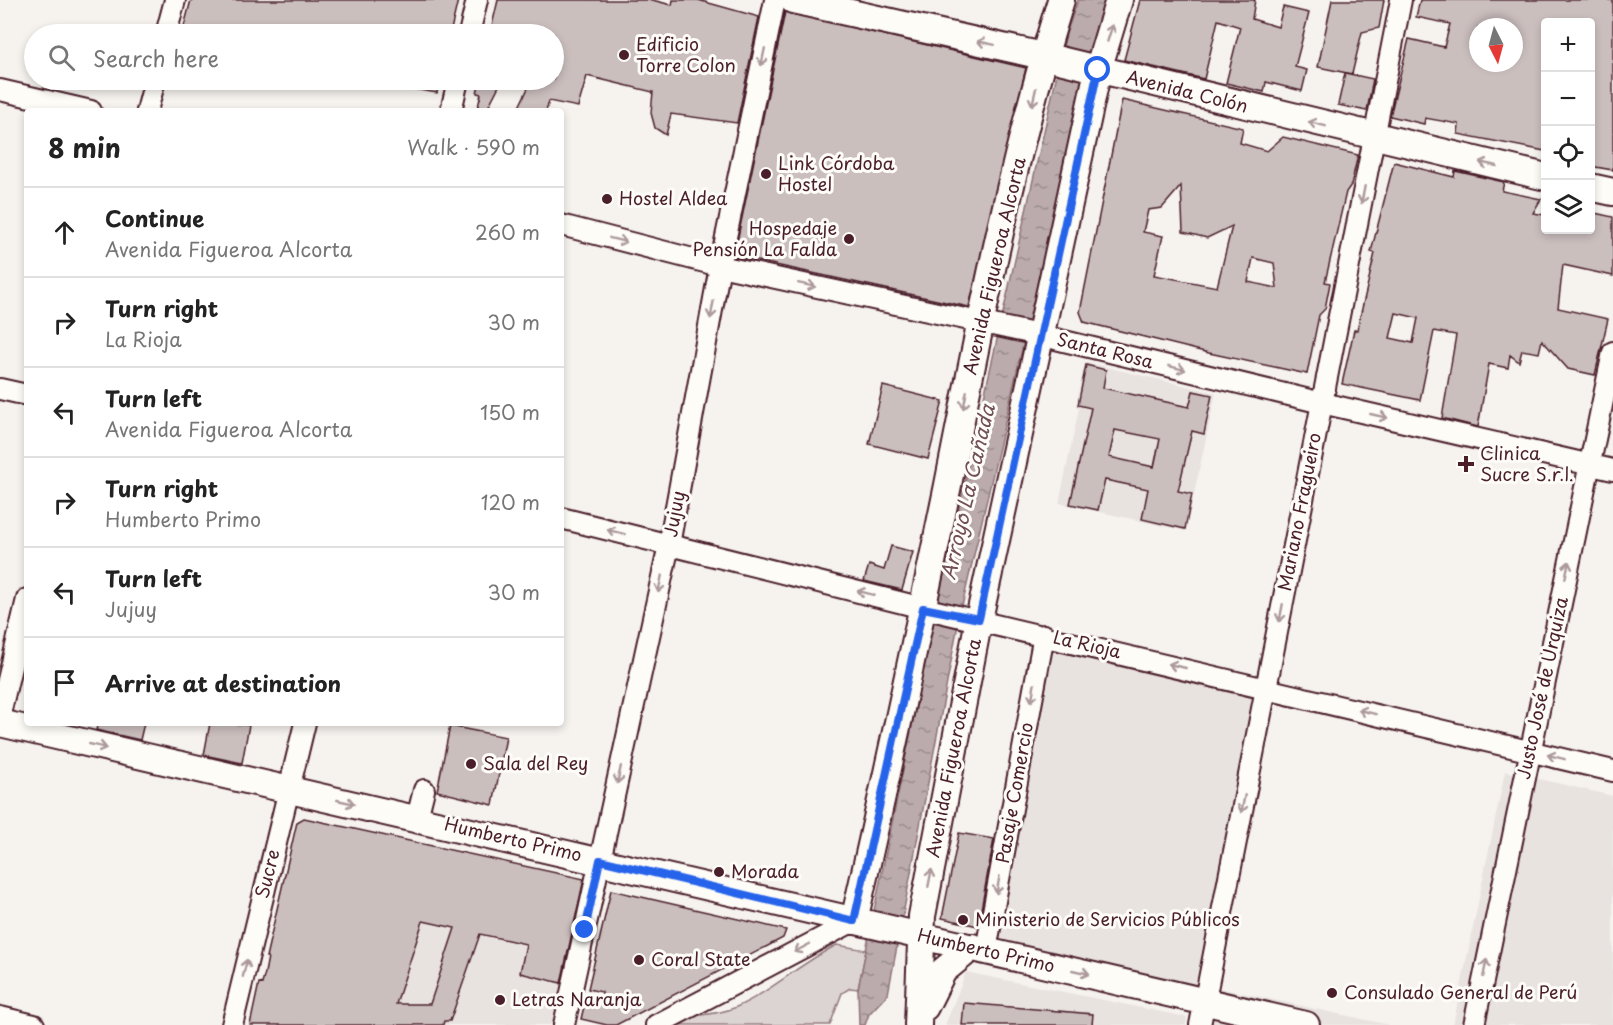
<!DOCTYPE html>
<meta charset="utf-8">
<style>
body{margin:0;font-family:"Playpen Sans",sans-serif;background:#f6f6f6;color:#222}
.controls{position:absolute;right:18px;top:18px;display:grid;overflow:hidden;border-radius:6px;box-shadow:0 3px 9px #0003}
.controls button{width:54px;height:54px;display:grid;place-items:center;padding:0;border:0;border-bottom:2px solid #e0e0e0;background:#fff;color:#222;font:30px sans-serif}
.compass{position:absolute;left:1469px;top:18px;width:54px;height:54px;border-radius:50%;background:#fff;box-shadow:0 3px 9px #0003;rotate:174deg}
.stop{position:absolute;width:18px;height:18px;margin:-14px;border:4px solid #2563eb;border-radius:50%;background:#fff}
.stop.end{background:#2563eb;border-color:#fff;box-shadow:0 2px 6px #0008}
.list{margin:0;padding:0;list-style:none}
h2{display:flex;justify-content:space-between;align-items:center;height:78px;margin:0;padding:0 24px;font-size:26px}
h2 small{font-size:20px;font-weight:400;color:#767676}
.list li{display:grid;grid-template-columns:39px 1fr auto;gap:18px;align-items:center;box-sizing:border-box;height:90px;padding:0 24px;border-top:2px solid #e0e0e0}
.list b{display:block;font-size:22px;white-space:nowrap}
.list p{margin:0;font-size:20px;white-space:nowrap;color:#767676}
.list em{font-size:20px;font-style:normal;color:#767676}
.icon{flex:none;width:33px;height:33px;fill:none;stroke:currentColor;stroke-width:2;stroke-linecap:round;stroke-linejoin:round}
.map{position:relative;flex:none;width:1613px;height:1025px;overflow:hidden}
.search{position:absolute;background:#fff;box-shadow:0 3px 9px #0003;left:24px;top:24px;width:540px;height:66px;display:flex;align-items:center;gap:15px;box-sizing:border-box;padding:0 21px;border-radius:33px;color:#767676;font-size:22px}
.panel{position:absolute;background:#fff;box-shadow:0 3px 9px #0003;left:24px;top:108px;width:540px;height:618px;border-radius:6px}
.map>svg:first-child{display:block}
.built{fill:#e9e3e0}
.green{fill:#dcd4d2;stroke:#937a7e;stroke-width:1.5}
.water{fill:url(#water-ripples);stroke:#8e7378;stroke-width:1.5}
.building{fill:#cbbfbe;stroke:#4a1f2b;stroke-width:1.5;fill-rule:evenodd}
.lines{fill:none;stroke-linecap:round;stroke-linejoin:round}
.minor-casing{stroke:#4a1f2b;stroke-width:24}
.major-casing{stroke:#4a1f2b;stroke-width:30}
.minor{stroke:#fdfcf7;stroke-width:20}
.major{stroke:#fdfcf7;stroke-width:26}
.oneway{stroke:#ac999b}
.route{stroke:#2563eb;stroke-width:8}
.poi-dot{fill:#4a1f2b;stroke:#fdfcf7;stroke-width:2}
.labels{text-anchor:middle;stroke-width:6;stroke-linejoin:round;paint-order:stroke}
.poi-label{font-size:18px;fill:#4a1f2b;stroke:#fdfcf7;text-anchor:start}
.street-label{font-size:18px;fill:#4a1f2b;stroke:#fdfcf7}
.water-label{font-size:20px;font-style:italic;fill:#725058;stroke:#fdfcf7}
</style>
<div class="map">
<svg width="1613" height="1025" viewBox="0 0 1613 1025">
<defs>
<pattern id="water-ripples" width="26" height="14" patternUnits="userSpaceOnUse" patternTransform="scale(1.5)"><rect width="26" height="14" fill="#bbabac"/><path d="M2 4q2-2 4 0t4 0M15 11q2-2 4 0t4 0" fill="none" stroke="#9a8b8c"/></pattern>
</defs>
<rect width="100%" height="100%" fill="#f6f3ef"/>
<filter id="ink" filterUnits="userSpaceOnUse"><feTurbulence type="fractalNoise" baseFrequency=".0167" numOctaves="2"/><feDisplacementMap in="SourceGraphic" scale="12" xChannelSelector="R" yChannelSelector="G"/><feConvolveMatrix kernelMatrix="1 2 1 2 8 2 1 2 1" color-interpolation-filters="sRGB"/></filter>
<g filter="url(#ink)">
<path class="built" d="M1085,362L1216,393L1186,531L1059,503L1079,408L1076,406Z
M1049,645L1258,694L1215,987L1390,1025H1189L1196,986L995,944Z
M1505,771L1613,796V1025H1453Z
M283,884L526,943L532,917L585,930L564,1025H329L341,973L266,957Z
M966,972L1187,1017L1186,1025H945Z"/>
<path class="green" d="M837,945L866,950L858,989L850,988L842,993L830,1025H663C685,1012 710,1018 734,1008C771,992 800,963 837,945Z"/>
<path class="water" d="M1078,0H1108L1095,37L959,619L888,994L869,1014L865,1025H859L858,989L935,614L1066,34Z"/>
<path class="building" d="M191,0H458L450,34H182Z
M498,0H652L672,5L673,0H698L759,17L737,123L671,114L666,135L655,128L651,113L653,92L587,76L578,107L549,101L546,111H517L532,80H554V34H490Z
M1140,0H1255L1252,19L1278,27L1283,7L1309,13L1295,67L1307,70L1302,91L1266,82L1264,92L1226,83L1240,27L1218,20L1204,79L1124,60Z
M1332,0H1384L1379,28L1362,32L1352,74L1318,67Z
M1420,0H1613V170L1590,166V22H1545V151L1458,134L1459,124L1425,118L1424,124L1390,116L1409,39L1444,47L1450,24L1416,17ZM1478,27H1514V63H1478Z
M785,12L1026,68L969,307L734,256Z
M1345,73L1373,79L1367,111L1338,105Z
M395,80H439L437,93L394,86Z
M480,80H502L486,111H477L481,94L477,93Z
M1122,100L1243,128L1240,143L1267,151L1283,137L1358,155L1351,185L1346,192L1325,282L1330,283L1325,309L1319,315L1307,374L1209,353L1084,322L1080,312ZM1181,186L1183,232L1207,238L1232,226L1217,287L1154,275L1163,236L1143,232L1148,210L1162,208ZM1253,258L1274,263L1277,288L1248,282Z
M1394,162L1454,177L1455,171L1504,182L1502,191L1541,199L1533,213L1545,215V230H1590V212L1613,217V276L1563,265L1558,308L1608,319L1595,375L1568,369L1542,340L1539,353L1522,350L1519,362L1510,355L1508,368L1489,364L1478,427L1442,418L1456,335L1434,331L1420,400L1342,384L1354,330H1357L1375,253L1371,252ZM1396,313L1418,318L1413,343L1390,338Z
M1086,365L1106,370L1103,388L1189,407L1193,391L1212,395L1204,434L1192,431L1178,491L1192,494L1185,529L1142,519L1148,489L1105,480L1098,510L1070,504L1091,408L1078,405ZM1115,430L1160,439L1154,467L1109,457Z
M883,386L943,401L928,459L869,444Z
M891,546L913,552L902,590L864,581L869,565L884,570Z
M98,723H144L140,740L96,730Z
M210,723L249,725L242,763L204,755Z
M450,726L506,737L493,805L437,791Z
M304,818L584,879L561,983L520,973L526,944L480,934L450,1021H444L443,1025H250L259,983L262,984L265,973L268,957H266L297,822ZM423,921L455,928L430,1004H396Z
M959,833L994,839L978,926L942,918Z
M611,890L694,909L786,930L783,938L616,1025H607L581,1019L586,998H602V992L588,989Z
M964,1003L1093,1014L1092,1025H962Z"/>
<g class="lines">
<g class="minor-casing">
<path id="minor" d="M166,34L175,0
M469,34L477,0
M0,90L91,111
M147,111L155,80
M451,111L458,80
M561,225L720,266L1039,335L1322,403L1613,470
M0,389L27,395
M561,518L923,608L1613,771
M0,714L27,599
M417,818L424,790
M986,950L1044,635
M0,1017L34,1025
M232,1025L305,723
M564,1025L669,545L720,266L775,0
M656,1025L854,921
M1200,1025L1401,0
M1474,1025L1613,352"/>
</g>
<g class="major-casing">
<path id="major" d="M793,0L1043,56L1546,177
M1590,187L1613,192
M0,723L1306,1025
M854,921C887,776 918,631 948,485C980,323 1012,158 1061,0
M925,1007L943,971L972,947
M918,1025L922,916L979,619L1098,70L1119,0"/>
</g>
<use href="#minor" class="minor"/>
<use href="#major" class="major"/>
</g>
<defs><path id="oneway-shaft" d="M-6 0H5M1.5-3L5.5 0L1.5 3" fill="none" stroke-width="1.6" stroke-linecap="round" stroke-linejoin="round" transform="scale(1.5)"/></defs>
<g class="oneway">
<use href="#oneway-shaft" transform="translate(1110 33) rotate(-73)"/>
<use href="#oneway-shaft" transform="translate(986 43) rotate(-168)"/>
<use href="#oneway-shaft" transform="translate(763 57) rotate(102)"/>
<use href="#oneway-shaft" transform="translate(1034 97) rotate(103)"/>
<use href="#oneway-shaft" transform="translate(1317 124) rotate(-166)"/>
<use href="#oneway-shaft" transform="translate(1488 164) rotate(-167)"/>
<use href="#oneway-shaft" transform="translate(1363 195) rotate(101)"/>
<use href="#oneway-shaft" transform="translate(618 240) rotate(14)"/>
<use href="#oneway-shaft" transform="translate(807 285) rotate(12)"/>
<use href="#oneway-shaft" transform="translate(712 310) rotate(100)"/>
<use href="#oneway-shaft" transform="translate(1177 368) rotate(14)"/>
<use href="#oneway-shaft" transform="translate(965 400) rotate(101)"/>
<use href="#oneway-shaft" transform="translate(1379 416) rotate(13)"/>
<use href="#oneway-shaft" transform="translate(616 532) rotate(-166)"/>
<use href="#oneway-shaft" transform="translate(1567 570) rotate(-78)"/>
<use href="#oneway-shaft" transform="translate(660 584) rotate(102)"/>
<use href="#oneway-shaft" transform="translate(866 593) rotate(-166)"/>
<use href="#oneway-shaft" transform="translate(1281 613) rotate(101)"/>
<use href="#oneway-shaft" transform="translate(1177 666) rotate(-167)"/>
<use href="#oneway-shaft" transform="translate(1033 693) rotate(100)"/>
<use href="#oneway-shaft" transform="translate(1367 712) rotate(-166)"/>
<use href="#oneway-shaft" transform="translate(98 746) rotate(13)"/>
<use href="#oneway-shaft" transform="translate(1556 757) rotate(-166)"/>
<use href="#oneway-shaft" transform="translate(619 775) rotate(102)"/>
<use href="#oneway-shaft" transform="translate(346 802) rotate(13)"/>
<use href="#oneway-shaft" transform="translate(1243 804) rotate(101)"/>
<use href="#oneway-shaft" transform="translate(930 878) rotate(-79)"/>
<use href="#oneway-shaft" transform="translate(998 885) rotate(100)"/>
<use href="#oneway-shaft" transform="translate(802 948) rotate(152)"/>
<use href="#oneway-shaft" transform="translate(245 968) rotate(-76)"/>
<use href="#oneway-shaft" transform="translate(1485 968) rotate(-79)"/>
<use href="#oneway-shaft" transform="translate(1081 972) rotate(13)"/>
</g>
</g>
<g class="lines" filter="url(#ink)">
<path class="route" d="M585,930L600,860L854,921L923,608L979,619L1098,70"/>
</g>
<g class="poi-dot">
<circle cx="624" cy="55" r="6"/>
<circle cx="766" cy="174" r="6"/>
<circle cx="607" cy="199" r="6"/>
<circle cx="849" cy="239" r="6"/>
<path d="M1463 455h6v6h6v6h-6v6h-6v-6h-6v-6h6z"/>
<circle cx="471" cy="764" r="6"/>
<circle cx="719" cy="872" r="6"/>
<circle cx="963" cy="920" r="6"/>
<circle cx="639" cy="960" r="6"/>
<circle cx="1332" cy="993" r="6"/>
<circle cx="500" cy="1000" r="6"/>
</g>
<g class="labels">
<g class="poi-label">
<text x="636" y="51">Edificio<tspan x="636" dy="21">Torre Colon</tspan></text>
<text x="778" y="170">Link Córdoba<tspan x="778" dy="21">Hostel</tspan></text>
<text x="619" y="205">Hostel Aldea</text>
<text x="837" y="235" text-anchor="end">Hospedaje<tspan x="837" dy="21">Pensión La Falda</tspan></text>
<text x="1480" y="460">Clinica<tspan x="1480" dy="21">Sucre S.r.l.</tspan></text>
<text x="483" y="770">Sala del Rey</text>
<text x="731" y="878">Morada</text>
<text x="975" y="926">Ministerio de Servicios Públicos</text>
<text x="651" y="966">Coral State</text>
<text x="1344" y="999">Consulado General de Perú</text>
<text x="512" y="1006">Letras Naranja</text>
</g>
<g class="street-label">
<text transform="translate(1187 92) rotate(14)" y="6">Avenida Colón</text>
<text transform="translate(995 266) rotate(-77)" y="6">Avenida Figueroa Alcorta</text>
<text transform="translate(1105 351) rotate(14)" y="6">Santa Rosa</text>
<text transform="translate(1300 512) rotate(-79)" y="6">Mariano Fragueiro</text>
<text transform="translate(675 514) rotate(-80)" y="6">Jujuy</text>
<text transform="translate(1087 645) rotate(13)" y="6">La Rioja</text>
<text transform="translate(1543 688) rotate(-78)" y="6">Justo José de Urquiza</text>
<text transform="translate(954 748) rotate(-79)" y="6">Avenida Figueroa Alcorta</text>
<text transform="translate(1015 793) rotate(-80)" y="6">Pasaje Comercio</text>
<text transform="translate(513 840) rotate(13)" y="6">Humberto Primo</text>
<text transform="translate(268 874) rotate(-76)" y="6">Sucre</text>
<text transform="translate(986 951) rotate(13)" y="6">Humberto Primo</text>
</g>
<g class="water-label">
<text transform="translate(968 492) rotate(-77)" y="7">Arroyo La Cañada</text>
</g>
</g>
</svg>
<div class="controls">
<button>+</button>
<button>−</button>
<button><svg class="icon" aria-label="locate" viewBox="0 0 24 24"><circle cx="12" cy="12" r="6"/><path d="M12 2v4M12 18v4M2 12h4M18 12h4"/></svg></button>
<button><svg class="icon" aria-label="layers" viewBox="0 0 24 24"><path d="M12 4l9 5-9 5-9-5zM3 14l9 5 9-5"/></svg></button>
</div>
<svg class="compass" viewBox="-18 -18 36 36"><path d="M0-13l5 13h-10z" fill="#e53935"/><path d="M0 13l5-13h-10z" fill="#767676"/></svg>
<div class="stop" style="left:1098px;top:70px"></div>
<div class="stop end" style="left:585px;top:930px"></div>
<div class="search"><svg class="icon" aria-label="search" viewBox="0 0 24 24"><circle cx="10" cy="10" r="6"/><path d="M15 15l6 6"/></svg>Search here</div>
<section class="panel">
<h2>8 min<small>Walk · 590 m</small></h2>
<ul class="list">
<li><svg class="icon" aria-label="ahead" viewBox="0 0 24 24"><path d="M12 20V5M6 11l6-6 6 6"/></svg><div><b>Continue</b><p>Avenida Figueroa Alcorta</p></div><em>260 m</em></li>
<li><svg class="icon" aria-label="right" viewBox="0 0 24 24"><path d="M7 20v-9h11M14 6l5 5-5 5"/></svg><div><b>Turn right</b><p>La Rioja</p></div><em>30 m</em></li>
<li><svg class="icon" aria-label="left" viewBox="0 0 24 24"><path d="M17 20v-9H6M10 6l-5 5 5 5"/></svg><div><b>Turn left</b><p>Avenida Figueroa Alcorta</p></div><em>150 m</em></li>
<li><svg class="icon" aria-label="right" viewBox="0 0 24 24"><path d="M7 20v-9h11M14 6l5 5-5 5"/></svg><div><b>Turn right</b><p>Humberto Primo</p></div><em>120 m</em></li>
<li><svg class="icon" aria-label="left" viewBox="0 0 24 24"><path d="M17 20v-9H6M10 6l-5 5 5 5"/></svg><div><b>Turn left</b><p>Jujuy</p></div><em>30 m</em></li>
<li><svg class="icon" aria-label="arrive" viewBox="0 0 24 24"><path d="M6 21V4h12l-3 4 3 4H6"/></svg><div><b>Arrive at destination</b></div></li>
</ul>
</section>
</div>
